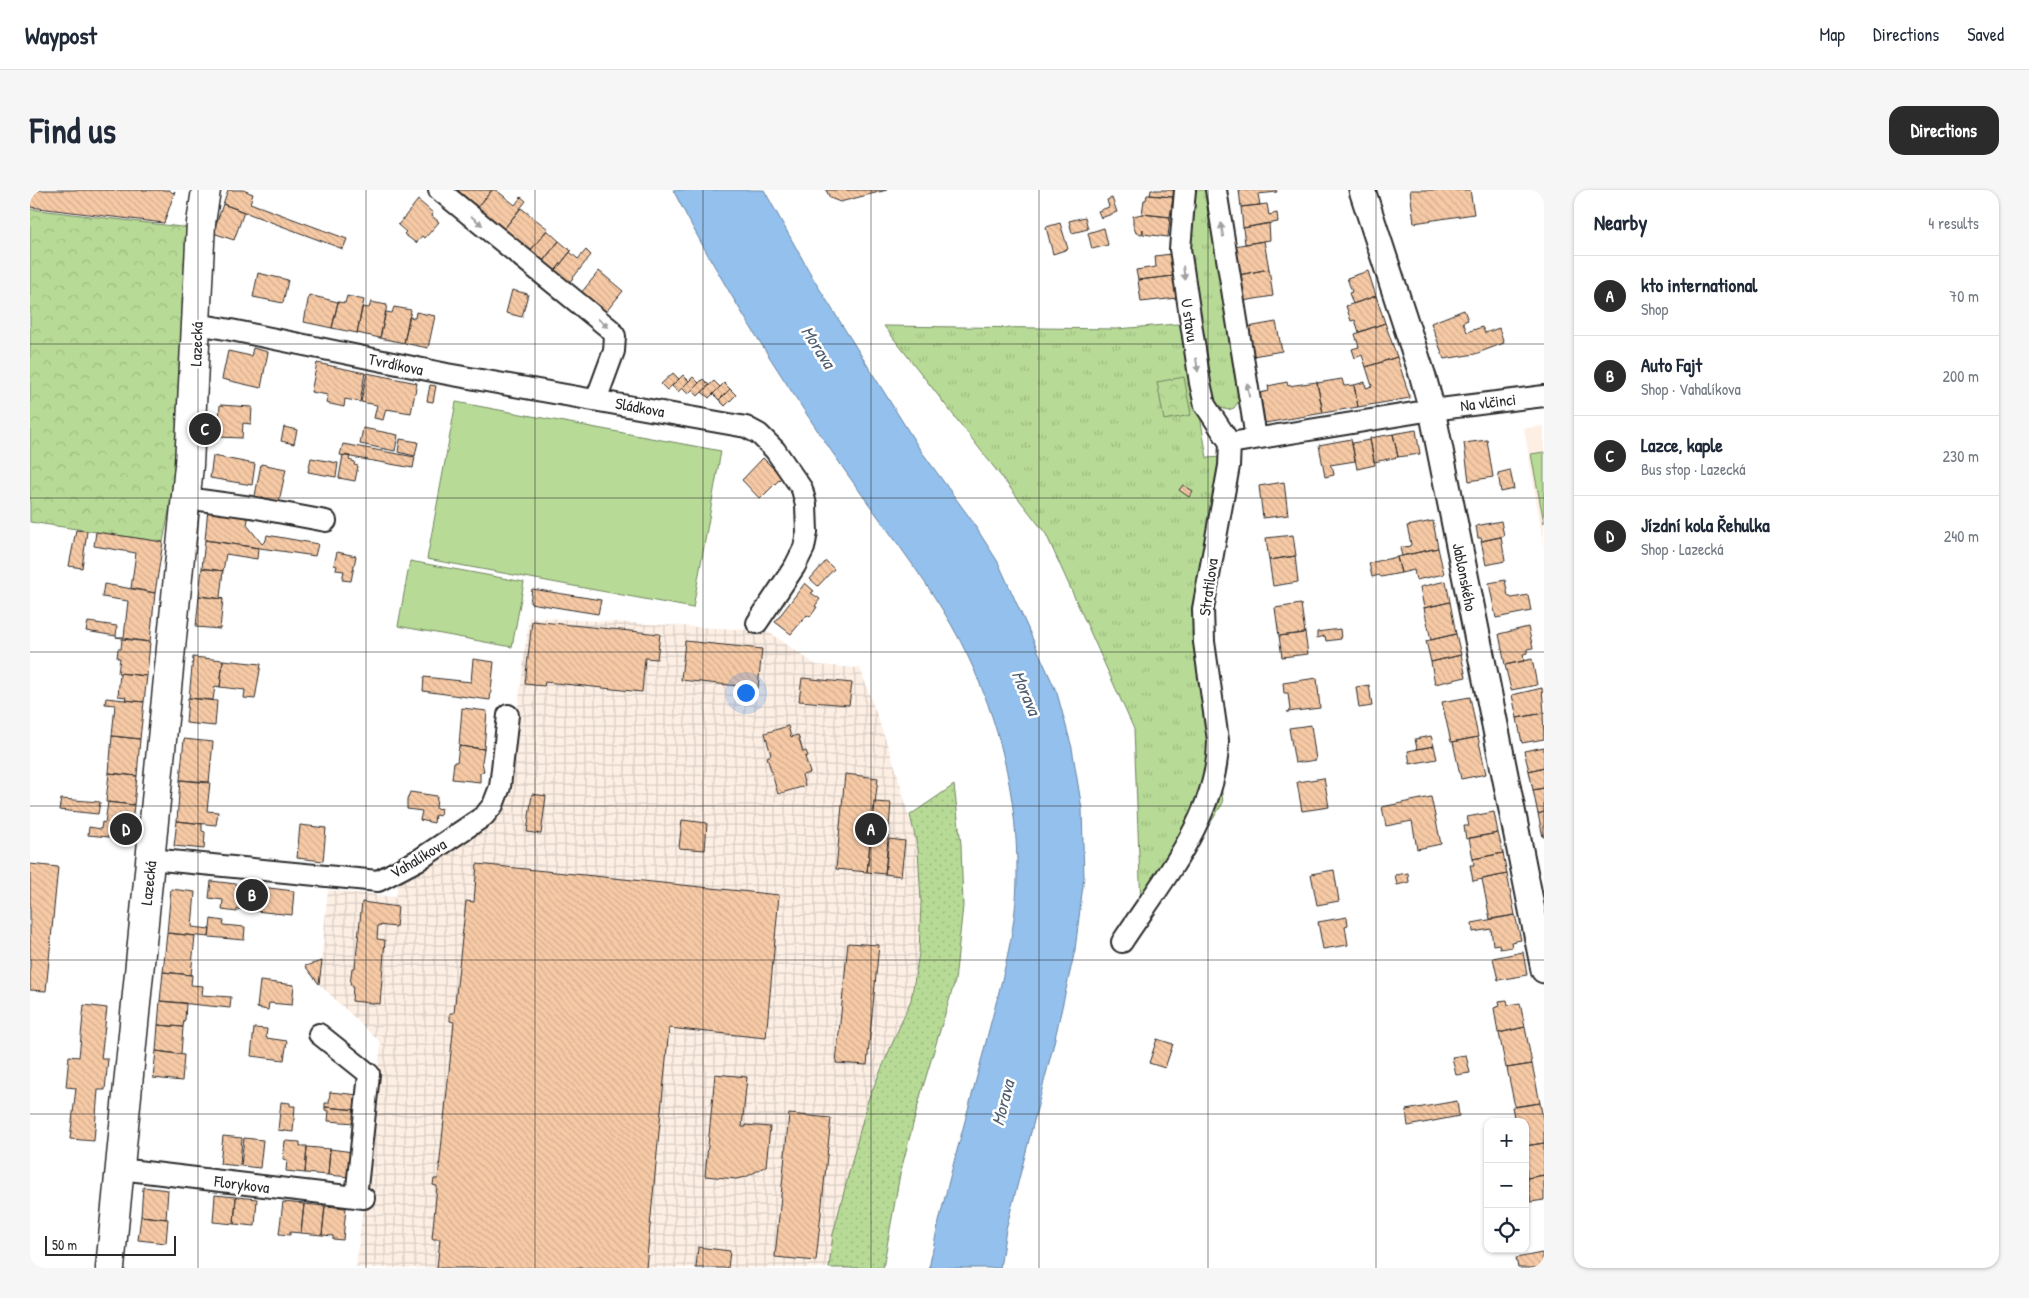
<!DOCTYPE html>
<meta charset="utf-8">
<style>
body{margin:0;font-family:"Patrick Hand",sans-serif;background:#f6f6f7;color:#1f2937}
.controls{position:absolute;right:15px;bottom:15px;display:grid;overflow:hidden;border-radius:10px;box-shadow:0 1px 4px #0004}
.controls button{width:45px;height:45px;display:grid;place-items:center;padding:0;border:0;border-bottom:1px solid #e0e1e3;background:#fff;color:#1f2937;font:25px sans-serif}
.scale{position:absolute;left:15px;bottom:12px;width:131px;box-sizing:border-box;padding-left:5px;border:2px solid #2b2b2b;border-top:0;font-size:14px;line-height:18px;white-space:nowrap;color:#2b2b2b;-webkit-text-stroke:4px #fff;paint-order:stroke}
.you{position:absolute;left:715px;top:502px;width:18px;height:18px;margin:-12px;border:4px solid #fff;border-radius:50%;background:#1a73e8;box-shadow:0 0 0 8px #1a73e833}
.badge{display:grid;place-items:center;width:32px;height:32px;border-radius:50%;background:#2b2b2b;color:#fff;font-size:16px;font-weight:700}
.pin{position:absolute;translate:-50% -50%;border:2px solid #fff;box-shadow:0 1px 5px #0006}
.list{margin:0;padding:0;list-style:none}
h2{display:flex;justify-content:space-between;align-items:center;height:65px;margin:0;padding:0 20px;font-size:21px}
h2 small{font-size:16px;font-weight:400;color:#747a83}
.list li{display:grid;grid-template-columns:32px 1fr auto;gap:15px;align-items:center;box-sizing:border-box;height:80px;padding:0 20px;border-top:1px solid #e0e1e3}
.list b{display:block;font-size:19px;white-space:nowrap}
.list p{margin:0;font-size:16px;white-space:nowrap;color:#747a83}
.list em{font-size:16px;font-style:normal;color:#747a83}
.icon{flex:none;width:28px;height:28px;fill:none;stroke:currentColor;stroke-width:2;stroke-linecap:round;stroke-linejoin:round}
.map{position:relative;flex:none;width:1514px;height:1078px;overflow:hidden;border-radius:15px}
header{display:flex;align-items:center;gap:30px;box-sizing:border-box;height:70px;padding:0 25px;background:#fff;border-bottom:1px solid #e0e1e3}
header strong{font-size:24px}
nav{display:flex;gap:28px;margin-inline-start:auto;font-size:18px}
.intro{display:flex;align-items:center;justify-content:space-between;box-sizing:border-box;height:120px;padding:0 30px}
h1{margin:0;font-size:35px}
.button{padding:12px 22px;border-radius:15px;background:#2b2b2b;color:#fff;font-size:18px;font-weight:700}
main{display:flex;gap:30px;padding:0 30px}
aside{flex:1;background:#fff;border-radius:15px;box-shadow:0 1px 4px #0004}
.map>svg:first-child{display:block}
.built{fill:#fdefe4}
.industrial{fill:url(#industrial-grid)}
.grass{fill:url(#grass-tufts);stroke:#718360}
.park{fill:url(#park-crowns);stroke:#718360}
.garden{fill:url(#garden-dots);stroke:#718360}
.pitch{fill:#b7db96;stroke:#718360}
.water{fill:#93c0ed;stroke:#69849f}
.building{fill:url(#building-back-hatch);stroke:#2b2b2b}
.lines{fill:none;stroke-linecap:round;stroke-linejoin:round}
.minor-casing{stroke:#2b2b2b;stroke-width:24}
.tertiary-casing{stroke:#2b2b2b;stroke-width:29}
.secondary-casing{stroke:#2b2b2b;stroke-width:31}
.minor{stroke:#fff;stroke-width:20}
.tertiary{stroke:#fff;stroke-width:25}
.secondary{stroke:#fff;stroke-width:28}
.oneway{fill:#a0a0a0}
.grid{fill:none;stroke:#2b2b2b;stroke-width:1;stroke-opacity:0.55}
.labels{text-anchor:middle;stroke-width:5;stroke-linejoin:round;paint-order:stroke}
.street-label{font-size:16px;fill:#2b2b2b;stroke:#fff}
.water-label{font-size:18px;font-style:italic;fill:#4f5f6f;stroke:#fff}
</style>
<header>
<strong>Waypost</strong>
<nav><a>Map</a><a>Directions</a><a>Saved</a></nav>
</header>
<div class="intro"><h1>Find us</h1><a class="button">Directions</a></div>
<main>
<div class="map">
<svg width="1514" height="1078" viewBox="0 0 1514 1078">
<defs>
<pattern id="industrial-grid" width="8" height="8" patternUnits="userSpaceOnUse" patternTransform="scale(1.25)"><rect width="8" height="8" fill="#fdefe4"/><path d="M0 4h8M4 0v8" fill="none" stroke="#d9cdc4"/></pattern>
<pattern id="grass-tufts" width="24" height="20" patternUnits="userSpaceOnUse" patternTransform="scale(1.25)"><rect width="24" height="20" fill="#b7db96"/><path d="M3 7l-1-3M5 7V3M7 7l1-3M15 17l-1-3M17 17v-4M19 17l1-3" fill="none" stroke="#9ebc81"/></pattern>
<pattern id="park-crowns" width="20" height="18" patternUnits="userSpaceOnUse" patternTransform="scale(1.25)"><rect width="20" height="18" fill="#b7db96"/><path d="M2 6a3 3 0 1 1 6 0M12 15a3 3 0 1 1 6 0" fill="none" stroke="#9ebc81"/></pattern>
<pattern id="garden-dots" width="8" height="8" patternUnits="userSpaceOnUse" patternTransform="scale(1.25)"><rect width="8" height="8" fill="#b7db96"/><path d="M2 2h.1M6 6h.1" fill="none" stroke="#9ebc81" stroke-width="1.8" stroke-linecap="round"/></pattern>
<pattern id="building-back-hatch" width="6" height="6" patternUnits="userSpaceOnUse" patternTransform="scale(1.25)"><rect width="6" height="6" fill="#f7caa6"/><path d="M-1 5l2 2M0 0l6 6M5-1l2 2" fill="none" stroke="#d4ae8f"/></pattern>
</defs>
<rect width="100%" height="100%" fill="#fff"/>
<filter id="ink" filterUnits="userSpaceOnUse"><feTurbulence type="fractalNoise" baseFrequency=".02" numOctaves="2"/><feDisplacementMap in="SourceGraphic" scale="10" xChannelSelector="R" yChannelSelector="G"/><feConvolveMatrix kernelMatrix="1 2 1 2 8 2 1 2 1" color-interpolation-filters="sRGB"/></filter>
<g filter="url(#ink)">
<path class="built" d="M1514,236V357L1494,238Z"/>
<path class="industrial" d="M499,427L737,441L786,475L830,478L866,579L888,659L891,742L881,810L844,893L799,1078H326L351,853L289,794L298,700L366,707L369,684L456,633L476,615Z"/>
<path class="grass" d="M1161,0H1181L1211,208L1204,218L1198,220L1187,217L1181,212L1156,56Z
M1147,134L1153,136L1156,140L1177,268L1191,267L1173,424L1193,613L1112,741L1104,539L1016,344L854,136L1087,139Z"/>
<path class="park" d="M0,19L160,38L149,269L133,352L0,332Z
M1154,187L1161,225L1134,230L1127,192Z"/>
<path class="garden" d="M924,595L931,654L933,716L925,791L892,900L870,984L853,1078H799L803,1044L838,910L881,810L889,763L891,712L888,659L880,625Z"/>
<path class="pitch" d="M426,212L691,261L663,418L397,369Z
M1514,262V333L1501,264Z
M380,371L494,392L482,457L368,436Z"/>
<path class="water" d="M643,0H734L784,90L889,258L940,328L968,372L1027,503L1042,558L1052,619L1054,687L1045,760L1023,857L976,1039L970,1078H899C915,996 940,917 960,836C973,787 987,736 987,685C988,592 961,498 912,419C878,364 836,313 800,259C743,175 689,90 643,0Z"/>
<path class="building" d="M0,0H139L143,3L145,1L134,33L0,17Z
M198,0H213L223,4L220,13L317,49L313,59L193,14Z
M427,0H462L448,17Z
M462,0H466L485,15L491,7L496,11L474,39L448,17Z
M796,0H857L810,12L800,8Z
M1121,0H1144L1143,7L1120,5Z
M1209,0H1246L1247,2L1228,4L1230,15L1211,17Z
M1380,0H1440L1444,24L1384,33Z
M1117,5L1143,7L1140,27L1112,24L1114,10H1116Z
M1082,8L1087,22L1071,28L1068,21L1079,17L1077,10Z
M388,10L403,23L402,26L409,32L395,48L392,46L386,53L374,44L376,42L368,35Z
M193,14L214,22L204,50L183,43Z
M1237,14L1239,25L1247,23L1248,32L1213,38L1211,17Z
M491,18L518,39L500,61L474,39Z
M1112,24L1140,27L1138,47L1113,44V39L1112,44L1106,43L1103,35V26Z
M1055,27L1058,39L1042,43L1039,31Z
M1030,33L1038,59L1023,64L1016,37Z
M1239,33L1240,50L1215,54L1213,38Z
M1074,38L1078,55L1062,59L1058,43Z
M517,40L529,51L513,71L500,61Z
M529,51L541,61L525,81L513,71Z
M1234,51L1239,79L1209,85L1204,56Z
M556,60L561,65L539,93L525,81L540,62L548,69Z
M1141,64L1144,86L1108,90L1106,80L1126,77L1125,66Z
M1239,79L1243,106L1213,111L1209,85Z
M569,81L593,101L575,123L551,103Z
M1338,81L1346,106L1323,114L1319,103L1322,102L1317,88Z
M228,83L258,90L253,113L223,107Z
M1144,86L1147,108L1111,112L1108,90Z
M482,100L498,104L492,127L476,123Z
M279,105L308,112L302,138L274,132Z
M317,106L334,110L327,143L302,138L308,112L315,113Z
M1346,106L1355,133L1329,142L1325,130L1321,131L1316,116Z
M341,112L357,115L350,148L327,143L332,117L339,118Z
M364,117L381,120L374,153L350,148L356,122L362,123Z
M1434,120L1438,130L1433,132L1437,142L1452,137L1455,143L1469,138L1474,153L1445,164L1414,169L1401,133Z
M386,122L405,126L398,158L374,153L379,127L385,128Z
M1246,132L1252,161L1223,166L1218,137Z
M1355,133L1367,167L1336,177L1332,165L1325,168L1322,159L1329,157L1325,144Z
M223,158L238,162L231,198L192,189L198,161L221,166Z
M1367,167L1380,208L1328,217L1324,195L1335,192L1336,198L1342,196L1336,177Z
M287,173L335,183L330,212L315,209L314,217L296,213L298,205L281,202Z
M337,183L387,193L381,223L356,219L353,230L344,228L347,215L331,212Z
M643,183L649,189L637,200L631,194Z
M653,185L659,191L648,202L642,196Z
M663,187L669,193L658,204L652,198Z
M673,189L679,195L668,206L662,200Z
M1312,189L1314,196L1324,195L1328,217L1293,223L1287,193Z
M684,191L690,197L679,208L672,202Z
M1257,192L1258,196L1287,192L1293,223L1235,233L1230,203L1239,201L1238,196Z
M694,193L700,199L689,210L683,204Z
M400,195L406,196L403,212L397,211Z
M700,199L706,205L695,216L689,210Z
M190,215L222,217L221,234L213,233L212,248L188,247Z
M254,237L267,240L264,254L251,251Z
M333,238L368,245L365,261L330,254Z
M1386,240L1390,264L1368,267L1363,244Z
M1363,244L1368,267L1344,272L1340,248Z
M370,249L388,252L385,266L368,262Z
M1321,249L1325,271L1300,275L1303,279L1304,285L1295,287L1289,255Z
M1340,250L1345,275L1327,279L1322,253Z
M1457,250L1463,287L1439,291L1434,253Z
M313,254L385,267L383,278L310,265Z
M313,265L320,266L319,270L325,272L324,275L328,276L325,291L309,288Z
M183,266L225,274L222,295L180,288Z
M281,268L308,273L306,287L278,282Z
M733,268L752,287L730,309L712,290Z
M231,274L256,279L248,316L224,311Z
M1480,280L1484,299L1471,302L1468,283Z
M1254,292L1258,325L1233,328L1229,296Z
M1153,295L1163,301L1159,307L1149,300Z
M178,318L219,324L217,335L232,354L236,350L237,345L288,354L285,366L175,350Z
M1403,331L1408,358L1372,366L1370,358L1380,356L1381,354L1377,336Z
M1471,331L1474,346L1452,351L1451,348H1448L1446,336Z
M46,340L57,341L52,378L39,376Z
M66,342L133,352L125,403L101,398L106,363L64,356Z
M1263,345L1266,366L1239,370L1236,348Z
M1471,347L1475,371L1456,375L1451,351Z
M175,350L228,358L227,369L196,364L193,381L172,378Z
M1408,358L1414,384L1386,390L1384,380L1371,383L1367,367Z
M307,362L326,366L321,391L312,390L314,381L306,380L307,376L304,375Z
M1265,366L1268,392L1243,396L1239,370Z
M1367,367L1371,383L1351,387L1349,385L1342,387L1339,373Z
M796,371L804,379L788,396L780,389Z
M172,378L193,381L190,407L193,409L169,406Z
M1475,390L1478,406L1482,408L1498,405L1501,421L1466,428L1459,393Z
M1416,391L1420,412L1394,418L1390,397Z
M775,393L784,401L781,403L790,409L785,416L787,417L780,427L777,425L761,444L745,432Z
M74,394L125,403L120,452L86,447H94L98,411L72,407Z
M502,399L571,410L568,424L500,413Z
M169,406L193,409L190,439L166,437Z
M1420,412L1426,444L1401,450L1394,418Z
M1271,414L1275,443L1249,446L1245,418Z
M502,431L630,444L627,469L615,468L612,502L515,492L514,496L495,494Z
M58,432L87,436L86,446L56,441Z
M1498,437L1503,458L1497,459V463L1493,464L1494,471L1475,475L1469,444Z
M1310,439L1311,449L1296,451L1295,446L1287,448V442Z
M1275,443L1278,464L1252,467L1249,446Z
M1426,444L1431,465L1401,472L1396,451Z
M92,449L120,452L117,486L88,483L90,468H87L88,459H91Z
M655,451L732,459L728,498L651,490Z
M1431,465L1436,487L1405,494L1401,472Z
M163,467L193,470L190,497L185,496L183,510L159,508Z
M443,469L464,472L460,510L393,501L394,487L441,492Z
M1502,469L1507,495L1481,500L1475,475Z
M193,470L231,474L225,509L214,508L215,500L190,497Z
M90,483L117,486L114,512L95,510L96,507L88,506Z
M772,488L822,493L819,515L769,511Z
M1287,488L1290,518L1257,522L1260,520L1258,503H1254L1253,493Z
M1339,495L1342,516L1329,518L1326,497Z
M1512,498L1514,523L1487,528L1482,505Z
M1440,507L1448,547L1421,552L1412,512Z
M76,508L114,512L110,549L82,546L85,515L75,514Z
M158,508L187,511L185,536L156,533Z
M432,518L457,521L454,559L429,556Z
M1513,523L1514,549L1492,553L1487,528Z
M1281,535L1286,570L1265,573L1259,538Z
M758,536L761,547L768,545L773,562L776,561L778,566L775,567L780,583L772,585L775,596L748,604L737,567L741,565L735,543Z
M82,546L110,549L107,586L79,583Z
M1401,546L1404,556L1387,559L1385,549Z
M1448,547L1456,584L1431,589L1423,552Z
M154,549L183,552L179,593L150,590Z
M429,556L454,559L452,572L454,581L450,583V592L422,589L424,572H427Z
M1404,556L1407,569L1380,574L1378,561Z
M1514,557V577L1499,581L1494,561Z
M1514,577V598L1503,600L1499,581Z
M79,583L107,586L104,615L76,612Z
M815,584L848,588L837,682L806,679Z
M1294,588L1299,617L1272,621L1267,592Z
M150,590L180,592L177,621L188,622L186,635L147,631Z
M1514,598V622L1508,624L1503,600Z
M380,602L407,606L406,619L411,618L410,626L405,625L404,633L390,630L392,621L377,619V610Z
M502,604L516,606L511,644L497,642Z
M1401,607L1411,654L1387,659L1382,631L1356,636L1352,617Z
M31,609L70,612L68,624L29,620Z
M78,612L104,615L100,649L58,645L59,637L71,639L72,632L75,633Z
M844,612L861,613L855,684L837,682Z
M1464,622L1468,643L1436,649L1434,636H1439L1437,627Z
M1514,622V647H1513L1508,624Z
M652,630L677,633L675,660L649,658Z
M147,631L172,634V641L175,642L174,659L144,656Z
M270,635L296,638L293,671L267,668Z
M1468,643L1473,663L1443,669L1439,648Z
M859,649L875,651L871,686L855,684Z
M1473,663L1477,684L1443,691L1440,675H1444L1443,669Z
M0,674L28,677L16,801L0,800Z
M447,674L749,705L736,848L639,838L616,1078H407L410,1049H402L407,996L403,995L404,989H408L424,832L420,831V823H424L436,711L444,712Z
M1304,680L1309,711L1287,715L1281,684Z
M1378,683L1379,692L1367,695L1365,685Z
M1477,684L1485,725L1460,729L1452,689Z
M181,691L264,701L262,725L207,719V722L192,720L193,710L179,708Z
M141,699L165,702L162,737L180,739L179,747L137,743Z
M332,712L368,717L366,737L348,735L347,749L355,750L350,814L322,811L323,795H320L322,778H325Z
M1485,725L1491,750L1481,752L1482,757L1470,759L1469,754L1463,755L1461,739L1443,742L1442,733Z
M1317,727L1318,735L1315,736L1318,755L1293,759L1288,732Z
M181,729L194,731L193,735L215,737L214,750L179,747Z
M137,743L165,746L161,785L133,782Z
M818,753L849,755L837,875L806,873Z
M1493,762L1497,785L1468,790L1463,768Z
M292,771L289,794L275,776Z
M133,782L162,785L161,795L173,796L172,805L201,807L200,818L130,811Z
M230,791L264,795L262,815L239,813L238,820L227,818Z
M1477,810L1478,815L1490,813L1495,837L1468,843L1464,818L1470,816L1469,811Z
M130,811L156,813L155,830H154L153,837L128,835Z
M54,815L77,818L71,869H78L75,900H68L64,951L40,949L46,898L36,897L39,866L49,867Z
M128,835L153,837L151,864L126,861Z
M1495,837L1502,874L1476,878L1469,843Z
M224,838L237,839L236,848L257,851L254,870L221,866Z
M1127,849L1143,854L1135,878L1119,873Z
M126,861L154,865L152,891L123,888Z
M1436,865L1440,883L1426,885L1422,867Z
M1502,874L1510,913L1485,917L1477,878Z
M685,884L717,887L712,937H716V935L740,937L736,976L716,987L706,989L675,986Z
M300,902L329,905L327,920L295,917V913H299Z
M1427,911L1429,926L1378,936L1376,920Z
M251,912L260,913V916H265L263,942L248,940Z
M1510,913L1514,934V953L1495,956V932H1485L1482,917Z
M295,917L327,920L325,933L298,931L299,921L295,920Z
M759,924L801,928L786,1071L745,1067Z
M193,946L212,948L210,976L190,974Z
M214,948L233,950L230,978L211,976Z
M255,951L270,952V956H277L275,983L256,981L257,970L253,969Z
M1514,953V985L1497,988L1495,956Z
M277,957L300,959L298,985L275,983Z
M300,959L323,962L320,987L298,985Z
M1514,985V1010L1501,1012L1497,988Z
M113,997L138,1000L136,1029L111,1026Z
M185,1005L206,1007L204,1034L183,1032Z
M206,1007L227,1009L225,1036L204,1034Z
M253,1012L274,1014L271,1043L260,1042V1045L249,1044Z
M274,1014L295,1016L292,1045L271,1043Z
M295,1016L316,1018L313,1050L303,1049V1046L292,1045Z
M111,1026L138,1029L136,1053L108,1050Z
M668,1057L700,1061L698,1078H666Z
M1512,1063L1514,1078H1488L1486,1068Z"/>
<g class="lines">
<g class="minor-casing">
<path id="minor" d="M409,0L580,139L585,146L584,161L566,210
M1155,0L1150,59L1170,193L1175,215L1200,253
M1186,0L1226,248
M167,134L201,140L417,184L716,237L729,244L745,260L772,299L776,315L777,342L774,358L765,376L727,433
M1200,253L1402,220L1514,206
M156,308L221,317L296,331
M120,669L348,691L390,669L454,626L463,615L470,597L478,525
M1092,752C1131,692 1189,624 1188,550L1174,452L1173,419L1199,276L1200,253
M289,844L339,884L326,1007
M90,979L334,1008"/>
</g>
<g class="tertiary-casing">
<path id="tertiary" d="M1332,0L1393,187L1402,220L1514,780"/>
</g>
<g class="secondary-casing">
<path id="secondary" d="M80,1078L159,275L171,33L176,0"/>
</g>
<use href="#minor" class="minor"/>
<use href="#tertiary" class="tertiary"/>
<use href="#secondary" class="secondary"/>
</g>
<defs><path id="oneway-solid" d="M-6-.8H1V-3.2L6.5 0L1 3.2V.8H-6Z" transform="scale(1.25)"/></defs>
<g class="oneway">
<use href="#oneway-solid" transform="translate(447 31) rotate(39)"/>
<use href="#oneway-solid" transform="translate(1192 40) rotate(-99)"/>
<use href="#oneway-solid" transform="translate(1154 83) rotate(82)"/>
<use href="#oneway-solid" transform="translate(573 133) rotate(39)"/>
<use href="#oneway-solid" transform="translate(1167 175) rotate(82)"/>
<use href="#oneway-solid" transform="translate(1218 200) rotate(-99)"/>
</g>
</g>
<path class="grid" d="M168,0V1078M336,0V1078M505,0V1078M673,0V1078M841,0V1078M1009,0V1078M1178,0V1078M1346,0V1078M0,154H1514M0,308H1514M0,462H1514M0,616H1514M0,770H1514M0,924H1514"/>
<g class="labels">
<g class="street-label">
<text transform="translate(1160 130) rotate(82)" y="6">U stavu</text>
<text transform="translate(166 154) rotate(-88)" y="6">Lazecká</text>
<text transform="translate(366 174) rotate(12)" y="6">Tvrdíkova</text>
<text transform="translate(1458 212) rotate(-7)" y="6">Na vlčinci</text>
<text transform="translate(610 217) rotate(10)" y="6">Sládkova</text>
<text transform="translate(1435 387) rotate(79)" y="6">Jablonského</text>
<text transform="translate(1178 397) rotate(-82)" y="6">Stratilova</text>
<text transform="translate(388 668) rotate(-31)" y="6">Vahalíkova</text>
<text transform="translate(118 693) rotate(-84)" y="6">Lazecká</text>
<text transform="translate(212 994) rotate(7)" y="6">Florykova</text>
</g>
<g class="water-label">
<text transform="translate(788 157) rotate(57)" y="6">Morava</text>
<text transform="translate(996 503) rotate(67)" y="6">Morava</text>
<text transform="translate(973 913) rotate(-76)" y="6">Morava</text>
</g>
</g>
</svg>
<div class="controls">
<button>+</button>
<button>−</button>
<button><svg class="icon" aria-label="locate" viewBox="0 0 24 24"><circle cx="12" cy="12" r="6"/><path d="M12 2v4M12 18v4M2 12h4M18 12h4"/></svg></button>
</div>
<div class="scale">50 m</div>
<div class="you"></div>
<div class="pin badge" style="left:841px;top:639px">A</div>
<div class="pin badge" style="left:222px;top:705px">B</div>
<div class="pin badge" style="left:175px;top:239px">C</div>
<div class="pin badge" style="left:96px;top:639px">D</div>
</div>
<aside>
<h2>Nearby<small>4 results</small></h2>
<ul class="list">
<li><span class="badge">A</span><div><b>kto international</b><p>Shop</p></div><em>70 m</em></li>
<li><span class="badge">B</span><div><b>Auto Fajt</b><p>Shop · Vahalíkova</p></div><em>200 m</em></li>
<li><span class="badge">C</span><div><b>Lazce, kaple</b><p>Bus stop · Lazecká</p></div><em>230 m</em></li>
<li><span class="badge">D</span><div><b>Jízdní kola Řehulka</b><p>Shop · Lazecká</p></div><em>240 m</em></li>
</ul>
</aside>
</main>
